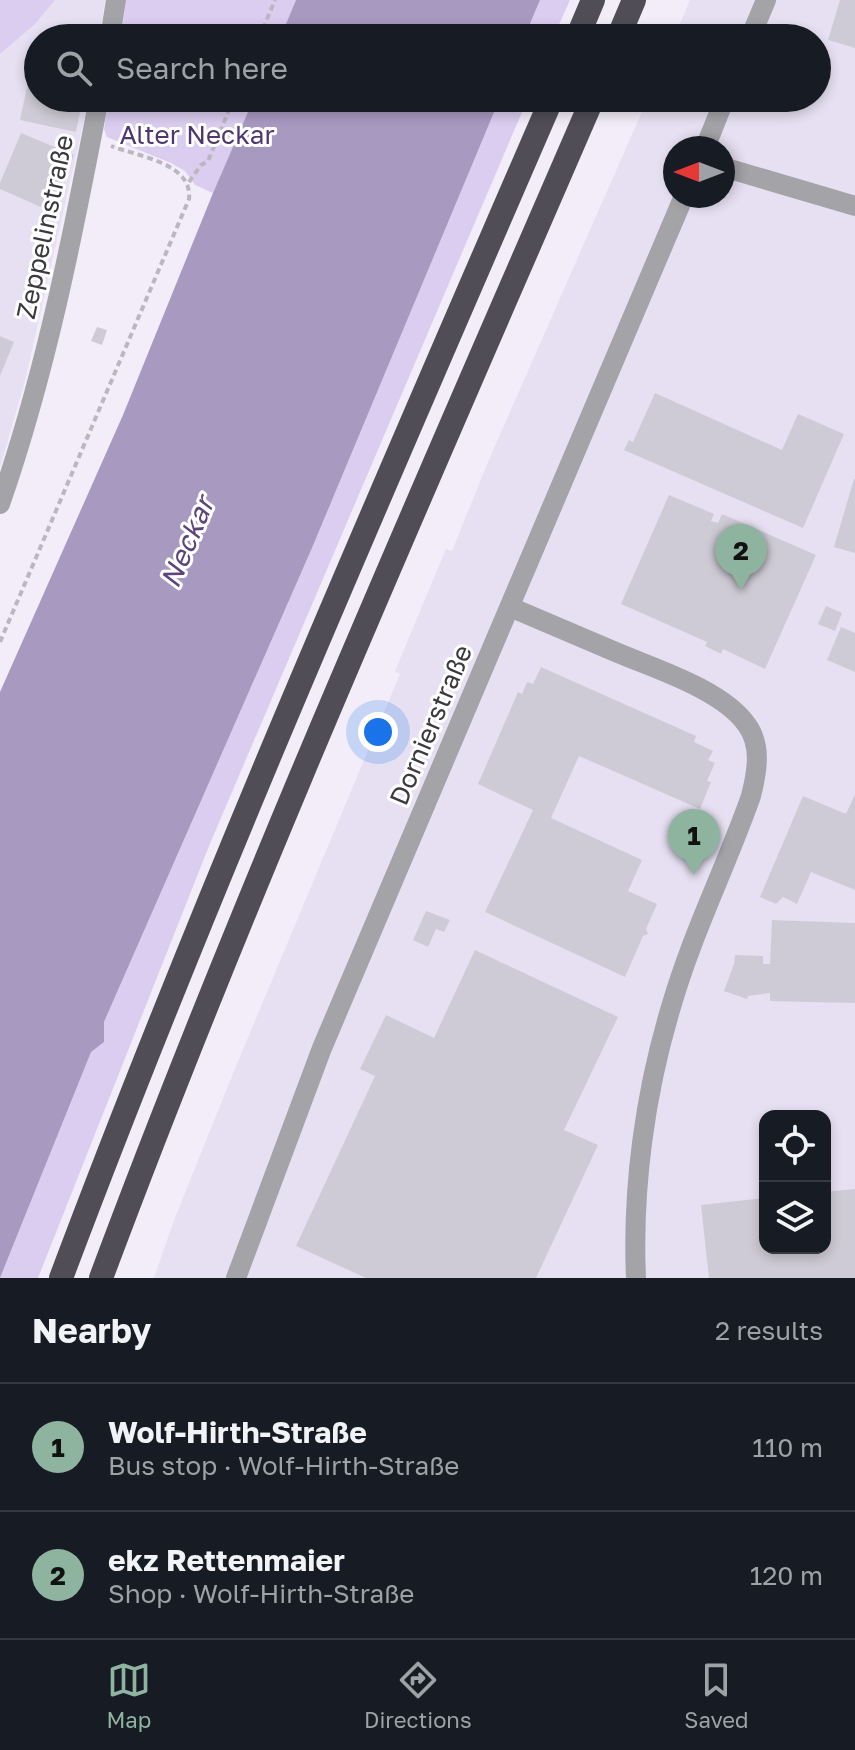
<!DOCTYPE html>
<meta charset="utf-8">
<style>
body{margin:0;font-family:"Golos Text",sans-serif;background:#242831;color:#f1f3f6}
.controls{position:absolute;right:24px;bottom:24px;display:grid;overflow:hidden;border-radius:16px;box-shadow:0 4px 12px #0003}
.controls button{width:72px;height:72px;display:grid;place-items:center;padding:0;border:0;border-bottom:2px solid #363941;background:#171b24;color:#f1f3f6;font:40px sans-serif}
.compass{position:absolute;left:663px;top:136px;width:72px;height:72px;border-radius:50%;background:#171b24;box-shadow:0 4px 12px #0003;rotate:270deg}
.you{position:absolute;left:378px;top:732px;width:28px;height:28px;margin:-20px;border:6px solid #fff;border-radius:50%;background:#1a73e8;box-shadow:0 0 0 12px #1a73e833}
.badge{display:grid;place-items:center;width:52px;height:52px;border-radius:50%;background:#8eb4a0;color:#111;font-size:26px;font-weight:700}
.pin{position:absolute;translate:-50% -66px;filter:drop-shadow(0 2px 4px #0008)}
.pin::after{content:'';position:absolute;top:42px;width:28px;height:24px;background:inherit;clip-path:polygon(0 0,100% 0,50% 100%)}
.list{margin:0;padding:0;list-style:none}
h2{display:flex;justify-content:space-between;align-items:center;height:104px;margin:0;padding:0 32px;font-size:34px}
h2 small{font-size:26px;font-weight:400;color:#9ea1a6}
.list li{display:grid;grid-template-columns:52px 1fr auto;gap:24px;align-items:center;box-sizing:border-box;height:128px;padding:0 32px;border-top:2px solid #363941}
.list b{display:block;font-size:30px;white-space:nowrap}
.list p{margin:0;font-size:26px;white-space:nowrap;color:#9ea1a6}
.list em{font-size:26px;font-style:normal;color:#9ea1a6}
.icon{flex:none;width:44px;height:44px;fill:none;stroke:currentColor;stroke-width:2;stroke-linecap:round;stroke-linejoin:round}
.map{position:relative;flex:none;width:855px;height:1278px;overflow:hidden}
.search{position:absolute;background:#171b24;box-shadow:0 4px 12px #0003;left:24px;right:24px;top:24px;height:88px;display:flex;align-items:center;gap:20px;box-sizing:border-box;padding:0 28px;border-radius:44px;color:#9ea1a6;font-size:30px}
.sheet{height:360px;background:#171b24}
nav{display:flex;justify-content:space-around;align-items:center;box-sizing:border-box;height:112px;border-top:2px solid #363941;background:#171b24;font-size:22px;color:#9ea1a6}
nav a{display:grid;justify-items:center;gap:4px}
nav .on{color:#8eb4a0}
.map>svg:first-child{display:block}
.built{fill:#e6e0f2;fill-rule:evenodd}
.green{fill:#dacdef}
.water{fill:#a899c1}
.building{fill:#cfcbd6}
.lines{fill:none;stroke-linecap:round;stroke-linejoin:round}
.path{stroke:#bbb7c0;stroke-width:4;stroke-dasharray:6 4;stroke-linecap:butt}
.minor{stroke:#a4a3a8;stroke-width:20}
.highway{stroke:#514d57;stroke-width:24}
.labels{text-anchor:middle;stroke-width:6;stroke-linejoin:round;paint-order:stroke}
.park-label{font-size:26px;fill:#4e376d;stroke:#fff}
.street-label{font-size:26px;fill:#3b393e;stroke:#fff}
.water-label{font-size:28px;font-style:italic;fill:#5c457b;stroke:#fff}
</style>
<div class="map">
<svg width="855" height="1278" viewBox="0 0 855 1278">
<rect width="100%" height="100%" fill="#f2edf9"/>
<path class="built" d="M55,0H105L99,38H38V98H89L25,381L0,468V54L35,24Z
M690,0H855V1278H154L173,1223L234,1071L400,674L395,671L446,549L452,551L488,462L648,98H817V38H674ZM675,148H723V196H675ZM765,1116H825V1248H765Z"/>
<path class="green" d="M0,0H55L35,24L0,54Z
M126,0H296L280,38H121Z
M540,0H570L553,38H524Z
M109,98H254L213,193L195,185L185,171L171,163L107,137L104,129Z
M500,98H528L209,846L38,1278H0L91,1051L102,1044L104,1022L312,548Z"/>
<path class="water" d="M296,0H540L524,38H280Z
M254,98H500L312,548L104,1022V1042L91,1052L0,1278V692L123,415L213,193Z"/>
<path class="building" d="M840,0H855V48L828,40Z
M35,49L38,50V98H83L76,132L20,120Z
M21,133L74,155L50,211L0,189V183Z
M97,327L107,330L102,345L91,341Z
M0,336L14,342L0,376Z
M655,393L782,450L798,414L844,434L803,528L624,450L629,440L633,442Z
M854,479H855V553L834,547Z
M669,495L714,514L711,521L718,523L722,514L816,555L765,669L723,649L721,654L705,646L707,642L621,604Z
M826,606L842,613L835,631L818,624Z
M841,627L855,633V672L827,660Z
M541,667L696,736L694,742L713,751L708,760L715,763L707,781L711,782L700,809L579,756L551,818L642,860L628,891L657,904L646,929L648,934L643,936L625,977L485,912L533,810L478,784L518,692L522,694L527,682L533,684Z
M855,794V890L811,872L797,904L783,897L776,904L760,897L803,796L846,814Z
M426,911L450,920L444,932L436,929L428,947L413,940Z
M772,920L855,923V1003L770,1001V993L748,996L747,999L724,991L734,964L735,955L763,956V964H770Z
M475,950L618,1017L564,1130L598,1145L536,1278H366L296,1246L375,1076L360,1069L386,1015L434,1038Z
M855,1189V1278H709L701,1205L765,1198V1248H825V1192Z"/>
<g class="lines">
<path class="path" d="M259,38L275,0
M189,182L201,165L208,161L234,98
M0,642L189,199C193,163 137,156 111,146"/>
<path class="minor" d="M110,38L116,0
M750,38L766,0
M705,148L725,98
M723,167L855,206
M0,504C46,372 73,235 99,98
M510,607C546,622 582,638 618,653C656,669 723,690 747,725C762,746 757,772 751,796C726,867 692,934 671,1007C645,1093 632,1188 636,1278
M236,1278L322,1048L684,196"/>
<path class="highway" d="M577,38L593,0
M618,38L634,0
M61,1278C211,879 383,489 552,98
M101,1278C250,879 424,489 593,98"/>
</g>
<g class="labels">
<g class="park-label">
<text x="197" y="144">Alter Neckar</text>
</g>
<g class="street-label">
<text transform="translate(45 227) rotate(-78)" y="9">Zeppelinstraße</text>
<text transform="translate(431 725) rotate(-67)" y="9">Dornierstraße</text>
</g>
<g class="water-label">
<text transform="translate(187 542) rotate(-67)" y="10">Neckar</text>
</g>
</g>
</svg>
<div class="controls">
<button><svg class="icon" aria-label="locate" viewBox="0 0 24 24"><circle cx="12" cy="12" r="6"/><path d="M12 2v4M12 18v4M2 12h4M18 12h4"/></svg></button>
<button><svg class="icon" aria-label="layers" viewBox="0 0 24 24"><path d="M12 4l9 5-9 5-9-5zM3 14l9 5 9-5"/></svg></button>
</div>
<svg class="compass" viewBox="-18 -18 36 36"><path d="M0-13l5 13h-10z" fill="#e53935"/><path d="M0 13l5-13h-10z" fill="#9ea1a6"/></svg>
<div class="you"></div>
<div class="pin badge" style="left:694px;top:875px">1</div>
<div class="pin badge" style="left:741px;top:590px">2</div>
<div class="search"><svg class="icon" aria-label="search" viewBox="0 0 24 24"><circle cx="10" cy="10" r="6"/><path d="M15 15l6 6"/></svg>Search here</div>
</div>
<section class="sheet">
<h2>Nearby<small>2 results</small></h2>
<ul class="list">
<li><span class="badge">1</span><div><b>Wolf-Hirth-Straße</b><p>Bus stop · Wolf-Hirth-Straße</p></div><em>110 m</em></li>
<li><span class="badge">2</span><div><b>ekz Rettenmaier</b><p>Shop · Wolf-Hirth-Straße</p></div><em>120 m</em></li>
</ul>
</section>
<nav>
<a class="on"><svg class="icon" aria-label="map" viewBox="0 0 24 24"><path d="M3 6l6-2 6 2 6-2v14l-6 2-6-2-6 2zM9 4v14M15 6v14"/></svg>Map</a>
<a><svg class="icon" aria-label="directions" viewBox="0 0 24 24"><path d="M12 3l9 9-9 9-9-9zM9 14v-3h6M13 9l2 2-2 2"/></svg>Directions</a>
<a><svg class="icon" aria-label="saved" viewBox="0 0 24 24"><path d="M7 4h10v16l-5-4-5 4z"/></svg>Saved</a>
</nav>
